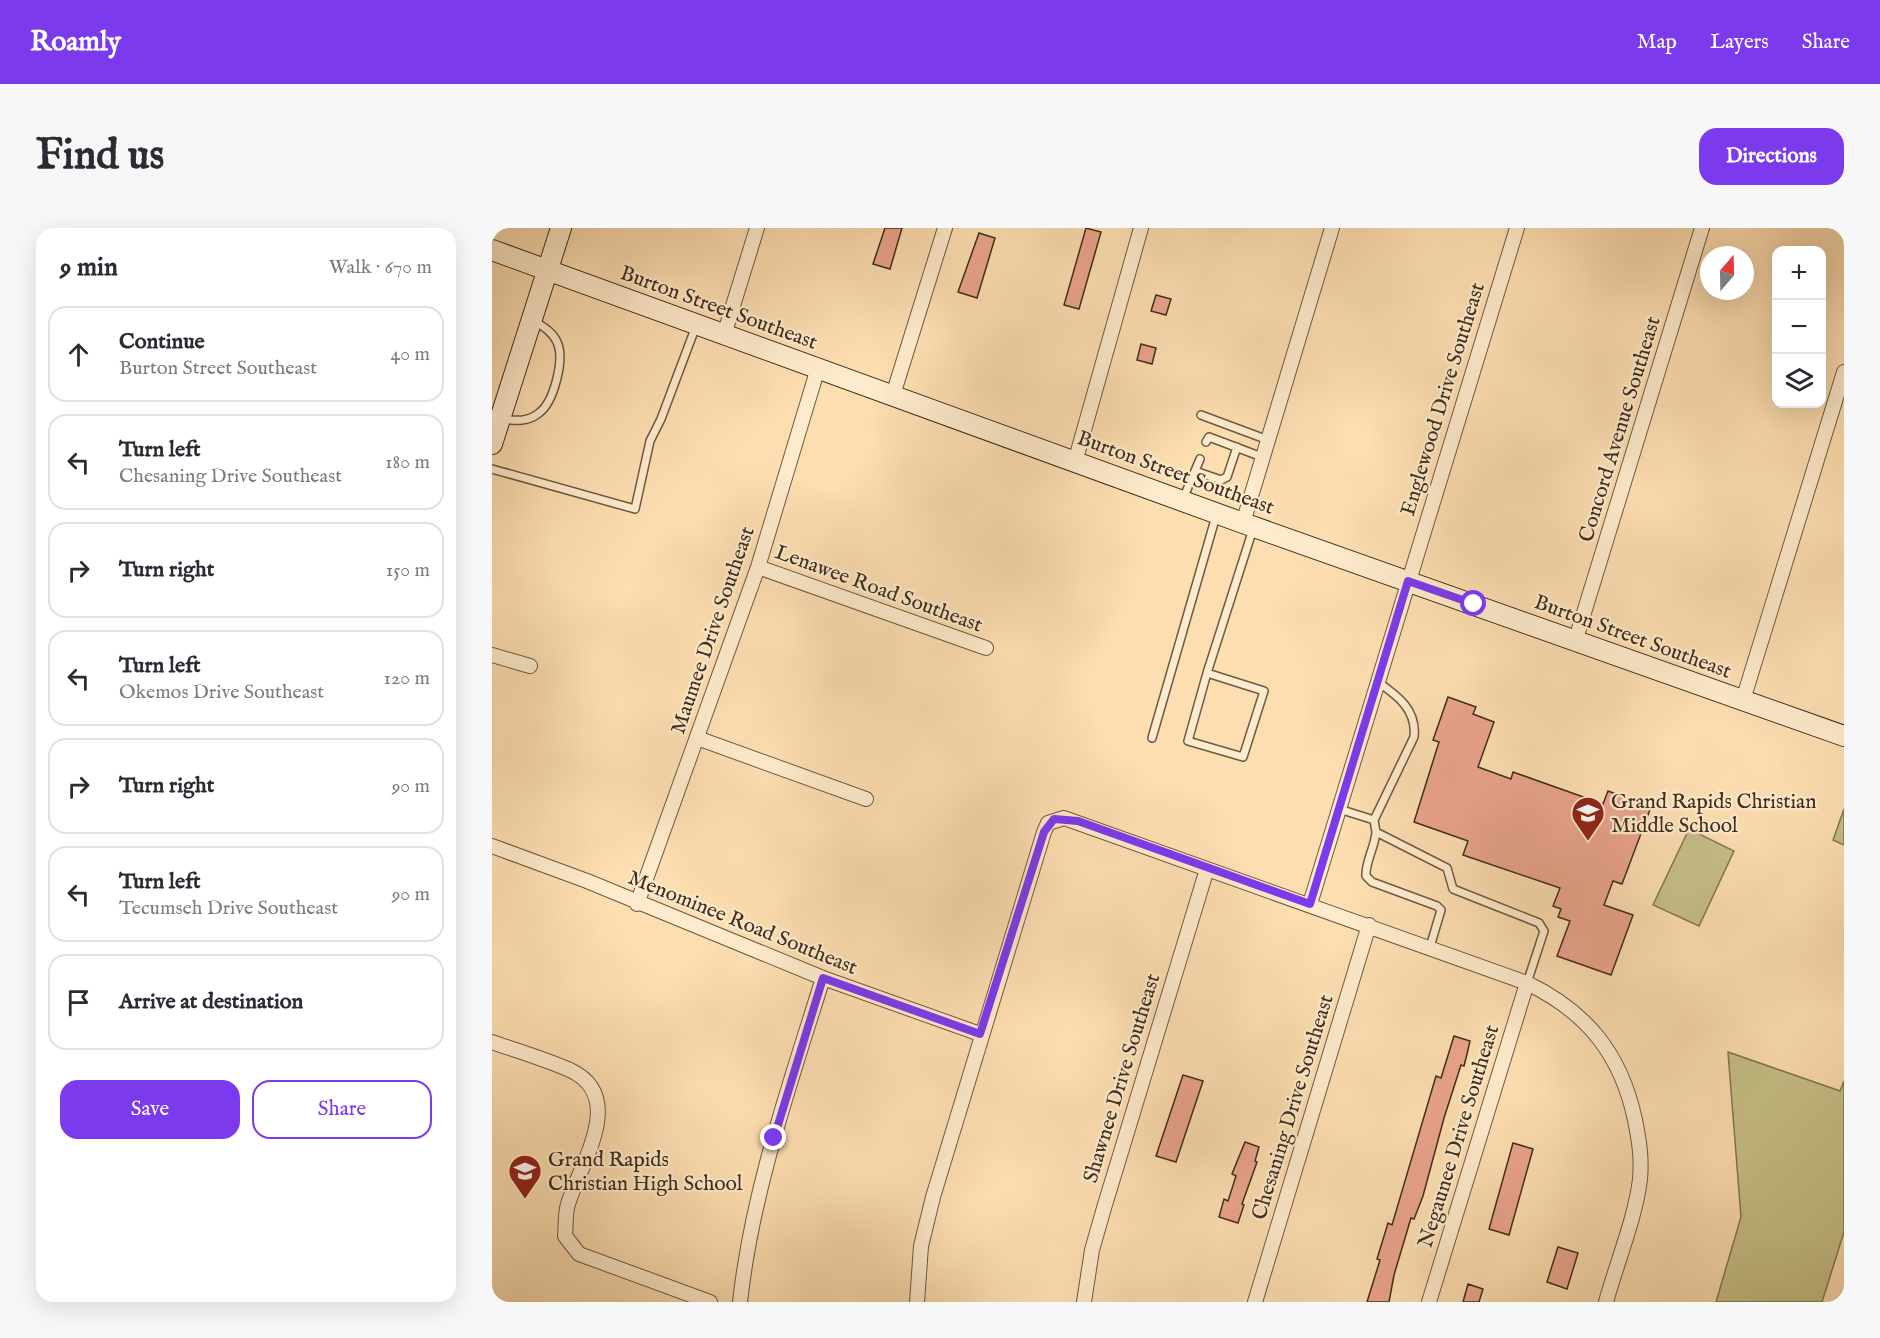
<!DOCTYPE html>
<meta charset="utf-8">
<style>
body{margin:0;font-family:"IM FELL English",serif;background:#f7f7f7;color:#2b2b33}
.controls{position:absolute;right:18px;top:18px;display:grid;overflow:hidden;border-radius:12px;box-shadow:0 6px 24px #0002}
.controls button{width:54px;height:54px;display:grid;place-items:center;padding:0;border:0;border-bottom:2px solid #e1e1e2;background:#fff;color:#2b2b33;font:30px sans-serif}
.compass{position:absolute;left:1208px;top:18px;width:54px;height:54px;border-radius:50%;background:#fff;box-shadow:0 6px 24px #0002;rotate:20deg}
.stop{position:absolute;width:18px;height:18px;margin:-14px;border:4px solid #7c3aed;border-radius:50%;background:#fff}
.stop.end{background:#7c3aed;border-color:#fff;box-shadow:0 2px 6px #0008}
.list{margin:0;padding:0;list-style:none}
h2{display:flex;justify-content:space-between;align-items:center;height:78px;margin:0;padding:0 24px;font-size:26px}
h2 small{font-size:20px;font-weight:400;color:#7c7c81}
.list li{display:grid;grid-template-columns:39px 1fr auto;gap:18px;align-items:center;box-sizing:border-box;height:96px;margin:0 12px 12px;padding:0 12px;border:2px solid #e1e1e2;border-radius:18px}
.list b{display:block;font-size:22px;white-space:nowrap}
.list p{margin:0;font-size:20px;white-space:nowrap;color:#7c7c81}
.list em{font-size:20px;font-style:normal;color:#7c7c81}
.actions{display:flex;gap:12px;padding:18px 24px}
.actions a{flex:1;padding:14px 0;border:2px solid #7c3aed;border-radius:18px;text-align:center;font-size:21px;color:#7c3aed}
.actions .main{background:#7c3aed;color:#fff}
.icon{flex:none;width:33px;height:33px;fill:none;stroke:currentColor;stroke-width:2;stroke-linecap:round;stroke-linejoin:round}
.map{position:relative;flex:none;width:1352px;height:1074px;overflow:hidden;border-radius:18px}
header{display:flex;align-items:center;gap:36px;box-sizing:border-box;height:84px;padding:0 30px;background:#7c3aed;color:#fff}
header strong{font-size:28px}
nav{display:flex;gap:33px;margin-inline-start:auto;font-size:21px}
.intro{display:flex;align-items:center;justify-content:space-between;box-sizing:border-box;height:144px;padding:0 36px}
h1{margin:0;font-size:42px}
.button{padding:15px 27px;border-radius:18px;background:#7c3aed;color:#fff;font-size:21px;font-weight:700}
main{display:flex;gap:36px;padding:0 36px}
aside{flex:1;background:#fff;border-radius:18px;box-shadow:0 6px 24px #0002}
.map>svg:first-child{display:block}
.green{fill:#c6bf87;stroke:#827652;stroke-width:1.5}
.building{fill:#eaa48d;stroke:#3e2d1d;stroke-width:1.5}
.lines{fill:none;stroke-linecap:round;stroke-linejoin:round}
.lane-casing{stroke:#6e5942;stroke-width:10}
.street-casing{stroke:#6e5942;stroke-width:16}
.secondary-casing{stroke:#3e2d1d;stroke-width:22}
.lane{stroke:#feeacc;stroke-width:7}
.street{stroke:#feeacc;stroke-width:14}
.secondary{stroke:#feeacc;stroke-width:20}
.route{stroke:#7c3aed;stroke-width:8}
.labels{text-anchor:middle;stroke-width:4.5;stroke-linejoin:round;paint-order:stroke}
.street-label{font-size:21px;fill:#3e2d1d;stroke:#feeacc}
.poi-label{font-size:21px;fill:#3e2d1d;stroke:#feeacc;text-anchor:start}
</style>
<header>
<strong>Roamly</strong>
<nav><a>Map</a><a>Layers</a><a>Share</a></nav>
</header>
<div class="intro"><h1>Find us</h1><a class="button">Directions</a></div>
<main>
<aside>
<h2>9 min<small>Walk · 670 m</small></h2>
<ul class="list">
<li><svg class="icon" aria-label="ahead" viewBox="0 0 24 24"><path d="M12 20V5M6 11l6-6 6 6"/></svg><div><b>Continue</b><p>Burton Street Southeast</p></div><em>40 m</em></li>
<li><svg class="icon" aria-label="left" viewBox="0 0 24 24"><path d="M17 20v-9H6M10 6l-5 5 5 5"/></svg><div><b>Turn left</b><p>Chesaning Drive Southeast</p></div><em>180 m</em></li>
<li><svg class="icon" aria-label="right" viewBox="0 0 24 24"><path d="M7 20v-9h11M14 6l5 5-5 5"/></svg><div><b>Turn right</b></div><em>150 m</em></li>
<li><svg class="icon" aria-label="left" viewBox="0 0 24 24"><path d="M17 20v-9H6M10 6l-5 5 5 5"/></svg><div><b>Turn left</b><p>Okemos Drive Southeast</p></div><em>120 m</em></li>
<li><svg class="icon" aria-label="right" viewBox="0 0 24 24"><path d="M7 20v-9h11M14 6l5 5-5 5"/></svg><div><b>Turn right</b></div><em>90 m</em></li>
<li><svg class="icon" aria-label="left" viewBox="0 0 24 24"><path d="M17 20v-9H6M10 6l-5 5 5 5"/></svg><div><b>Turn left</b><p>Tecumseh Drive Southeast</p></div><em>90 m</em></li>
<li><svg class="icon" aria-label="arrive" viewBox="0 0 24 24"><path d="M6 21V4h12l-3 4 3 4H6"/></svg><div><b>Arrive at destination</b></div></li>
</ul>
<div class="actions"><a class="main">Save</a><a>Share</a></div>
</aside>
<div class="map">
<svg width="1352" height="1074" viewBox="0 0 1352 1074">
<rect width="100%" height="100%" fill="#fddeb1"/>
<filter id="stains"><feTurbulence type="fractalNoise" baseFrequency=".00333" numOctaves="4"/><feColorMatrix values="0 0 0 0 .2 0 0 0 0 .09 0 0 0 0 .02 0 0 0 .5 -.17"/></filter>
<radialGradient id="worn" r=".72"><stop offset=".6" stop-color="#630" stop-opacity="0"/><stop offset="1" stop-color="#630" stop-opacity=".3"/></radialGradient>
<path class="green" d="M1352,581V617L1341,612Z
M1197,601L1242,623L1207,698L1161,677Z
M1236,824L1348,863L1352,853V1004L1330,1074H1224L1249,989Z"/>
<path class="building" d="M393,0H410L398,41L381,36Z
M594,0L609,4L587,81L572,77Z
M487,5L503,10L485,70L466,64Z
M664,67L679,71L674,87L659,83Z
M649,116L664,120L660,136L645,132Z
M956,469L984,479L981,486L1002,494L986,539L1019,551L1021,544L1111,576L1116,563L1159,579L1130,656L1121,653L1112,677L1141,687L1119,747L1065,728L1078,693L1066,689L1069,681L1061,678L1068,660L971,627L976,613L922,594L947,514L941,512Z
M962,808L978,813L975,826L972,838L969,837L952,890L931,968L922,991L919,990L902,1047L897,1074H875L888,1032L885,1031L896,995L900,997L944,848L949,850Z
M691,847L711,853L684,934L664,928Z
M753,914L767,919L763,933L765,934L750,976L752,977L746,995L727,989L732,971L736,973L744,948L740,946Z
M1021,915L1041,921L1017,1007L997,1001Z
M1066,1019L1086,1025L1075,1061L1055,1054Z
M976,1056L991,1061L987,1074H971Z"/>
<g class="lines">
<g class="lane-casing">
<path id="lane" d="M709,187L776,212
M11,191C24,193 36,194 47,185C62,174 73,131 65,114C61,104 50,98 41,92
M714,214L717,209L770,229
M0,241L143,281L158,213L169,191L204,98
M703,243L729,252L735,249L745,219
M691,271L708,231
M715,445L696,513L751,529L772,463L715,445L761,301
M886,454C906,468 925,482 922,509L882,592L884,604L955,640L961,661L1047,695L1052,703L1035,755
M660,510L724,288
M847,581L882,592
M884,604C883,619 873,634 874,648L880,654L945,678L949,682L938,719"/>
</g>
<g class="street-casing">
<path id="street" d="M232,107L265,0
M401,167L453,0
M583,234L649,0
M751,295L840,0
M266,339L494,420
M1083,414L1210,0
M0,427L38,438
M1251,472L1352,144
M205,510L374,571
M0,618L95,653L331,750L488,806
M145,676L266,339L326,140
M818,676L1025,0
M0,814C26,823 53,831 78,842C135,869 89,934 76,976C73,986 74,997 73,1008L87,1026L218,1074
M248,1074C260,964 298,856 331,750
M425,1074L429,1018L441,969L552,604L556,595L572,590L1035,755C1095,784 1129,826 1143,892C1147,912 1150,930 1148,951C1144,988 1124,1037 1114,1074
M592,1074L600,1022L612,980L715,641
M763,1074L877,697
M937,1074L1035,755"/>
</g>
<g class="secondary-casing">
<path id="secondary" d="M0,22L751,295L1352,508
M0,216L69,0"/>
</g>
<use href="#lane" class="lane"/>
<use href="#street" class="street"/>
<use href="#secondary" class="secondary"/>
</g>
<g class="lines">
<path class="route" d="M282,910L331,750L488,806L552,604L562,591L586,593L818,676L916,353L982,376"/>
</g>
<defs>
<g id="school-pin" transform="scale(1.725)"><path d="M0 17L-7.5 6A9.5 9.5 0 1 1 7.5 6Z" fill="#8f2418" stroke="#feeacc"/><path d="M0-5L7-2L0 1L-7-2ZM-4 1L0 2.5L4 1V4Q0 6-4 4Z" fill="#fff"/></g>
</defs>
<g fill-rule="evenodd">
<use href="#school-pin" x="1096" y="585"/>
<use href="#school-pin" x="33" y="943"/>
</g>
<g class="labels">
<g class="street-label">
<text transform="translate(227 79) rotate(20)" y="7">Burton Street Southeast</text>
<text transform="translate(950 171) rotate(-73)" y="7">Englewood Drive Southeast</text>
<text transform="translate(1127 201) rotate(-73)" y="7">Concord Avenue Southeast</text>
<text transform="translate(684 244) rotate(20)" y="7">Burton Street Southeast</text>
<text transform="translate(387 360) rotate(20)" y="7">Lenawee Road Southeast</text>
<text transform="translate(220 402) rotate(-71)" y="7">Maumee Drive Southeast</text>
<text transform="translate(1141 408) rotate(20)" y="7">Burton Street Southeast</text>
<text transform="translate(251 694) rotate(22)" y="7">Menominee Road Southeast</text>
<text transform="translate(629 850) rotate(-73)" y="7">Shawnee Drive Southeast</text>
<text transform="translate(800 879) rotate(-73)" y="7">Chesaning Drive Southeast</text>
<text transform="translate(966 908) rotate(-73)" y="7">Negaunee Drive Southeast</text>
</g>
<g class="poi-label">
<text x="1119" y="580">Grand Rapids Christian<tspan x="1119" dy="24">Middle School</tspan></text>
<text x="56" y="938">Grand Rapids<tspan x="56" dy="24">Christian High School</tspan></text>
</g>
</g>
<rect width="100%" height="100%" filter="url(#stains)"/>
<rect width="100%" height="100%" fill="url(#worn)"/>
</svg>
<div class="controls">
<button>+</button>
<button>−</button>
<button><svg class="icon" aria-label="layers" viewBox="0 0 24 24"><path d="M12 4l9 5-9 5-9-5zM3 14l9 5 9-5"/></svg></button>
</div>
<svg class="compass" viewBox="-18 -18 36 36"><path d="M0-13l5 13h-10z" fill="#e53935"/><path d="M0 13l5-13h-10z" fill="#7c7c81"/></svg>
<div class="stop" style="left:982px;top:376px"></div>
<div class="stop end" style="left:282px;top:910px"></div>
</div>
</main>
